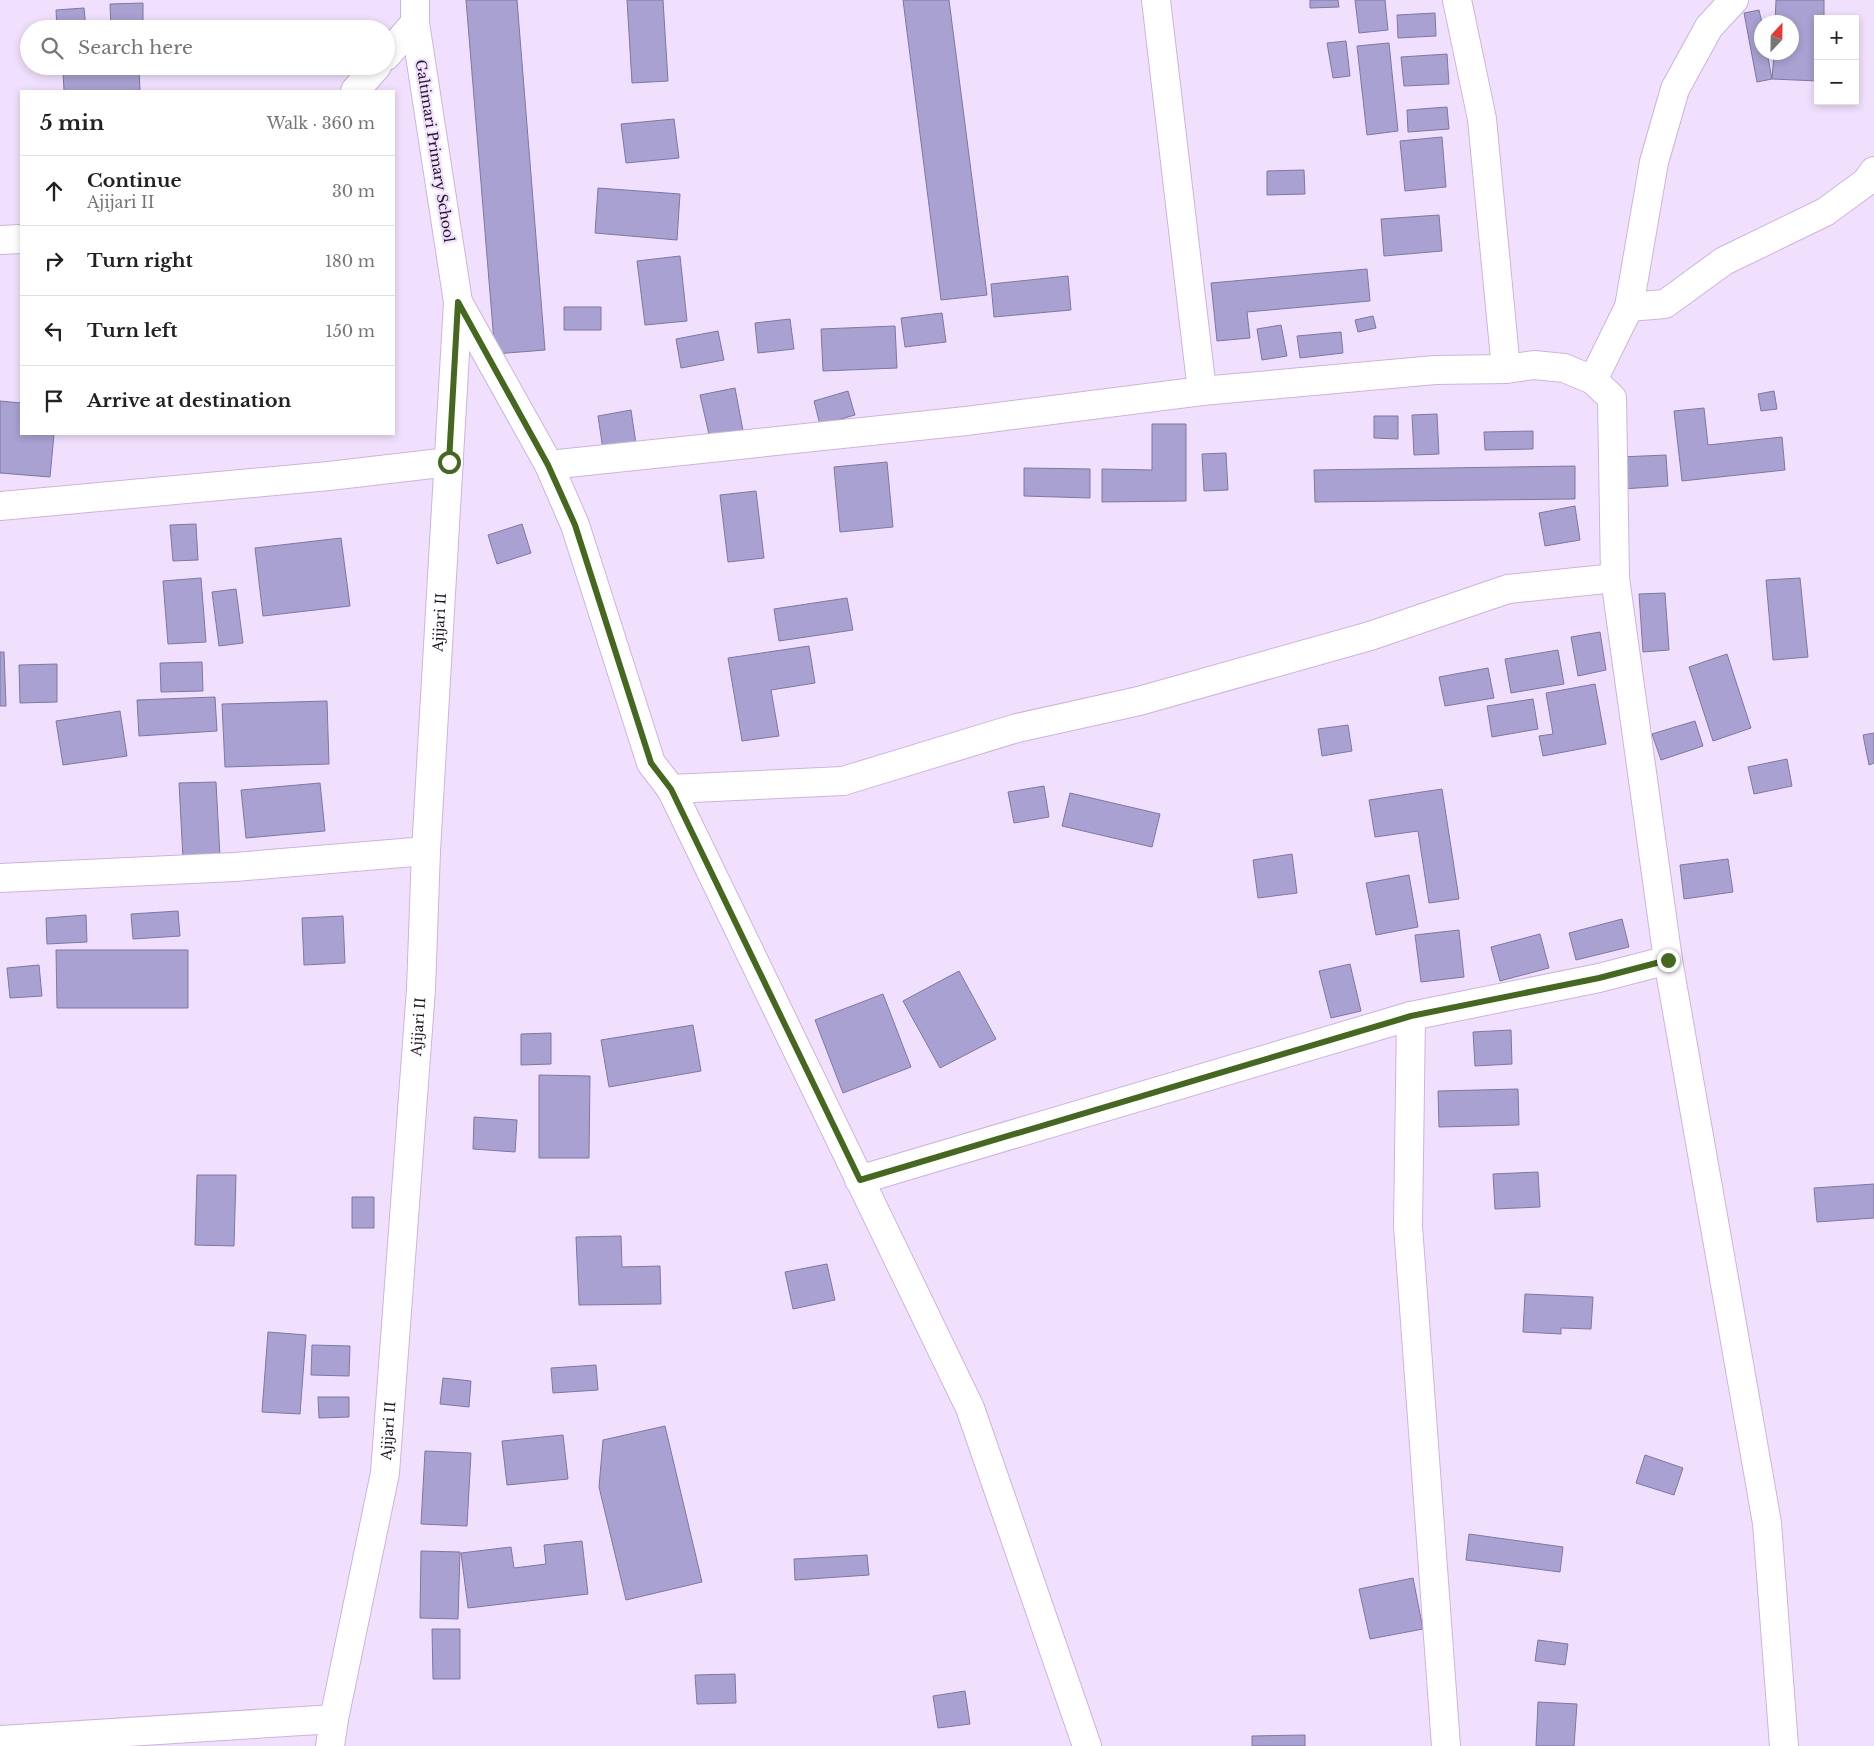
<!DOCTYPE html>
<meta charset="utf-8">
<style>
body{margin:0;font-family:"Libre Baskerville",serif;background:#f2f2f2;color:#222}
.controls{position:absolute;right:15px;top:15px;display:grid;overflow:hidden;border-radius:0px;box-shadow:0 2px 8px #0003}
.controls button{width:45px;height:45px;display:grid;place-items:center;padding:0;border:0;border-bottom:1px solid #e0e0e0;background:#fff;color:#222;font:25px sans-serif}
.compass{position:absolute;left:1754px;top:15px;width:45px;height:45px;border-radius:50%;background:#fff;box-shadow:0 2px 8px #0003;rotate:22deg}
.stop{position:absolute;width:15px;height:15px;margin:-11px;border:4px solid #45681f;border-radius:50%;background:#fff}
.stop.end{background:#45681f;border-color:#fff;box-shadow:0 1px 5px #0008}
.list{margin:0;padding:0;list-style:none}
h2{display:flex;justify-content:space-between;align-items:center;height:65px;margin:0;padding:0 20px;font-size:21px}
h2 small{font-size:16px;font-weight:400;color:#767676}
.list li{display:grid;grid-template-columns:32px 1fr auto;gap:15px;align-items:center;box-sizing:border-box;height:70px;padding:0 20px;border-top:1px solid #e0e0e0}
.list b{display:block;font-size:19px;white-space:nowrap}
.list p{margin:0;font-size:16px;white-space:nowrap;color:#767676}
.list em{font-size:16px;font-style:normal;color:#767676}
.icon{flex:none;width:28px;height:28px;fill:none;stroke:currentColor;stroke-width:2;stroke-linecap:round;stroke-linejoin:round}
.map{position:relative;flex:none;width:1874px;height:1746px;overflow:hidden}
.search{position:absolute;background:#fff;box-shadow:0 2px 8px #0003;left:20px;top:20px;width:375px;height:55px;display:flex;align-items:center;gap:12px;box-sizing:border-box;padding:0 18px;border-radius:28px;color:#767676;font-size:19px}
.panel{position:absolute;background:#fff;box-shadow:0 2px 8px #0003;left:20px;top:90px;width:375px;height:345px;border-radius:0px}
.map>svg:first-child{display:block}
.building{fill:#a8a1d1;stroke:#7e77a4}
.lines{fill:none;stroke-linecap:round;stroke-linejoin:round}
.street-casing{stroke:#cdb3e0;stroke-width:30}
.street{stroke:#fff;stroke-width:28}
.route{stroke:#45681f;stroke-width:6}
.labels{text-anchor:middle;stroke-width:4.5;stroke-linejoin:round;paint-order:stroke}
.street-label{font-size:14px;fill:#1f1526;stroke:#f1e0fd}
</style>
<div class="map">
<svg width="1874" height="1746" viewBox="0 0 1874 1746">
<rect width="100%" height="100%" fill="#f1e0fd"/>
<path class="building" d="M466,0H517L545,350L495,354Z
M627,0H663L668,81L632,83Z
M903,0H949L987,295L941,300Z
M1310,0H1338L1339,7L1310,8Z
M1355,0H1385L1388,30L1359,33Z
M1776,0H1824V19H1818V81L1772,79L1774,52H1792V22H1775Z
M143,3V23L211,21L212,29H111L110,4Z
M84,8L86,29H57L56,10Z
M1759,10L1762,23V52H1767L1772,79L1757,82L1744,13Z
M1435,13L1436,36L1398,38L1397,15Z
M1346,41L1350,76L1333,78L1327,43Z
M1389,43L1398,131L1367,135L1357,46Z
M1447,54L1449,84L1404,86L1401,57Z
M139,68L140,91H64L63,71Z
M1447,107L1449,129L1408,132L1407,110Z
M674,119L679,158L626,163L621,124Z
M1442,137L1446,187L1405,191L1400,141Z
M1304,170L1305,194L1267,195V171Z
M598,188L680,194L677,240L595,233Z
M1439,215L1442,251L1384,256L1381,219Z
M680,256L687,321L645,325L637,261Z
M1367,269L1370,301L1247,312L1250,338L1217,341L1211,283Z
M1068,276L1071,310L994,317L991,284Z
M564,307H601V330H564Z
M942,313L946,342L905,347L901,318Z
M1373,316L1376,328L1358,332L1355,320Z
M790,319L794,349L758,353L755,323Z
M1281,325L1287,356L1262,360L1257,329Z
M895,326L897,368L823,371L821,329Z
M718,331L724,360L681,368L676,339Z
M1341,332L1343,353L1300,358L1297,336Z
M735,388L744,436L711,443L700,395Z
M848,391L855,415L820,425L814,401Z
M1774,391L1777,409L1761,411L1758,394Z
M0,401L21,403V434H54L50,477L0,473Z
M1704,408L1708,445L1782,437L1785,470L1682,481L1674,411Z
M631,410L636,444L603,450L598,416Z
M1437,414L1439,454L1414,455L1412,415Z
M1374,416H1398V439L1374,438Z
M1152,424H1186V501L1102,502V469L1152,470Z
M1533,431V449L1485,450L1484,432Z
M1226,453L1228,490L1204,491L1202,454Z
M1666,455L1668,486L1622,489L1620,457Z
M887,462L893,527L840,532L834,467Z
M1575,466V499L1315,502L1314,470Z
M1024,468L1090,469V498L1024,496Z
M756,491L764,558L728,562L720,495Z
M1575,506L1580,540L1545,546L1539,513Z
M196,524L198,560L173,561L170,525Z
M522,524L531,553L497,564L488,535Z
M341,538L350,606L263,616L255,548Z
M201,578L206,642L168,644L163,581Z
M1800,578L1808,657L1773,660L1766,580Z
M236,589L243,643L219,646L212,592Z
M1665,593L1669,650L1643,652L1639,594Z
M847,598L853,630L779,641L774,609Z
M1600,632L1606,670L1578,676L1571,637Z
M809,646L815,683L771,690L779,736L742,741L728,658Z
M1558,650L1564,684L1511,693L1505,659Z
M0,652H4L6,706H0Z
M1727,654L1751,728L1713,741L1689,667Z
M202,662L203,691L161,692L160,663Z
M57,664V702L20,703L19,665Z
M1488,668L1494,698L1445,706L1439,677Z
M1595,684L1606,744L1543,756L1539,736L1553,734L1546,693Z
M215,697L217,731L139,736L137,700Z
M1533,699L1538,729L1492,737L1487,706Z
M327,701L329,764L225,767L222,704Z
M120,711L127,756L63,765L56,721Z
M1695,721L1703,746L1661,760L1652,734Z
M1348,725L1352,751L1322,756L1318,729Z
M1874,733V763L1869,765L1863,735Z
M1787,759L1792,786L1754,794L1748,767Z
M216,782L220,857L183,859L179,783Z
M320,783L325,831L246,838L241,790Z
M1044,786L1049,817L1014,823L1008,792Z
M1442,789L1459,899L1429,903L1418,831L1375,837L1369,800Z
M1070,793L1160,814L1152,847L1062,826Z
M1292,854L1297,893L1258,898L1253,860Z
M1728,859L1733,892L1684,899L1680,865Z
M1409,875L1418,927L1376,935L1366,883Z
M178,911L180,936L133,939L131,914Z
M86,915L87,942L47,944L46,918Z
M343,916L345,963L304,965L302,918Z
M1622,919L1629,947L1576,960L1569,933Z
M1459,930L1464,977L1421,982L1415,935Z
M1540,934L1549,968L1500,981L1491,947Z
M56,950H188V1008H57Z
M1350,964L1361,1011L1331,1018L1319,971Z
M39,965L42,996L10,998L7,968Z
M959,971L996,1039L940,1068L903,1001Z
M883,994L911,1067L843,1093L815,1020Z
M693,1025L701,1071L609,1087L601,1040Z
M1511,1030L1512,1064L1475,1066L1473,1032Z
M551,1033V1064L521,1065V1034Z
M539,1075L590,1076L589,1158H539Z
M1518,1089L1519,1125L1439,1127L1438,1091Z
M474,1117L517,1120L515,1152L473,1149Z
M1538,1172L1540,1207L1495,1209L1493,1174Z
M197,1175H236L234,1246L195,1245Z
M1874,1184V1218L1817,1222L1814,1188Z
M352,1197H374V1228H352Z
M621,1236L622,1267L660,1266L661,1304L579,1305L576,1237Z
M827,1264L835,1300L793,1309L785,1272Z
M1525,1294L1593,1297L1591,1329L1561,1328V1334L1523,1332Z
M268,1332L306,1335L300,1414L262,1412Z
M312,1345L350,1346L349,1376L311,1375Z
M596,1365L598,1390L553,1393L551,1368Z
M443,1378L471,1381L469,1407L440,1404Z
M318,1397H349V1417L319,1418Z
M665,1426L702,1582L626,1600L599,1487L603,1440Z
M563,1435L568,1479L507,1485L502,1441Z
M425,1451L471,1453L467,1526L421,1524Z
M1645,1455L1683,1468L1674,1495L1636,1483Z
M1469,1534L1563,1547L1560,1572L1466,1560Z
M582,1541L588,1594L468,1608L461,1553L511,1547L514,1568L546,1564L544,1545Z
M421,1551L460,1552L458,1619L420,1618Z
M867,1555L869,1575L795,1580L794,1559Z
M1413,1578L1423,1629L1370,1639L1359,1589Z
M432,1629H460V1679H433Z
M1538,1640L1568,1644L1565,1665L1535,1661Z
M735,1674L736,1703L697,1704L695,1675Z
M965,1691L970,1724L938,1728L933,1696Z
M1538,1702L1577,1704L1574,1746H1536Z
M1305,1735V1746H1252V1736Z"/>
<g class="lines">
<g class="street-casing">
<g id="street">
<path d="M1156,0L1202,391"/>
<path d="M1457,0L1482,119L1506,369"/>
<path d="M386,56L415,23"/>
<path d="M355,91L377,66"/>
<path d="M0,240L21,239"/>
<path d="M458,302L549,465L575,525L651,763L671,789L970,1408L1087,1746"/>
<path d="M1629,307L1665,304L1724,261L1825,212L1866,182L1874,171"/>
<path d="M1593,380L1629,307L1654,162L1675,89L1709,27L1734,0"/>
<path d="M549,465L966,421L1202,391L1435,370L1506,369L1534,365L1564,368L1593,380L1612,398L1615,578L1668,960L1599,978L1411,1016L859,1180"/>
<path d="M0,506L329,476L449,462"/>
<path d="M671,789L843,781L1017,728L1139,701L1370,636L1508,589L1615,578"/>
<path d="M0,878L235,867L426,851"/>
<path d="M1668,960L1767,1523L1784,1746"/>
<path d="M1411,1016L1408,1226L1446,1746"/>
<path d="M0,1740L334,1719"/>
<path id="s1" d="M330,1746L334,1719L385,1473L421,989L426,851L458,302L415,23V0"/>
</g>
</g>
<use href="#street" class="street"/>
</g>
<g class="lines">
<path class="route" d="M449,462L458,302L548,465L575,525L651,763L671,789L860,1180L1411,1016L1599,978L1668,960"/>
</g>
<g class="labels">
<g class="street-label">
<text transform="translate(435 151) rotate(81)" y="5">Galtimari Primary School</text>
<text dy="5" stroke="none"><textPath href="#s1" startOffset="1131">Ajijari II</textPath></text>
<text dy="5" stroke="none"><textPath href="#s1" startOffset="726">Ajijari II</textPath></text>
<text dy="5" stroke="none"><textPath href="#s1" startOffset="321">Ajijari II</textPath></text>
</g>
</g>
</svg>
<div class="controls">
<button>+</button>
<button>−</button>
</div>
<svg class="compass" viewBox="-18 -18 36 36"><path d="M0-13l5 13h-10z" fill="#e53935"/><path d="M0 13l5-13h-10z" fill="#767676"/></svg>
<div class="stop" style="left:449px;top:462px"></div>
<div class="stop end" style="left:1668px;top:960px"></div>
<div class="search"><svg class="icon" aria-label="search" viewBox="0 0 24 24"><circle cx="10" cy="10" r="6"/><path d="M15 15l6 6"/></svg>Search here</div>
<section class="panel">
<h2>5 min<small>Walk · 360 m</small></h2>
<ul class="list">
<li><svg class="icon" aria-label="ahead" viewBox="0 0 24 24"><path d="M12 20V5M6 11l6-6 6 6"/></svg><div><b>Continue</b><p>Ajijari II</p></div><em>30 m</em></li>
<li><svg class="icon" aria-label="right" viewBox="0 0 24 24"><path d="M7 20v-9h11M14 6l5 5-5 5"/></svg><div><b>Turn right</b></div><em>180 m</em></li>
<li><svg class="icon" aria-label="left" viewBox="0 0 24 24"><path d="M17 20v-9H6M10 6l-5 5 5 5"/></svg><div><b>Turn left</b></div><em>150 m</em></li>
<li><svg class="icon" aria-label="arrive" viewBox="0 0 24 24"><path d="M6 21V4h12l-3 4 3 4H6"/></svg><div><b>Arrive at destination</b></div></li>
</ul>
</section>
</div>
